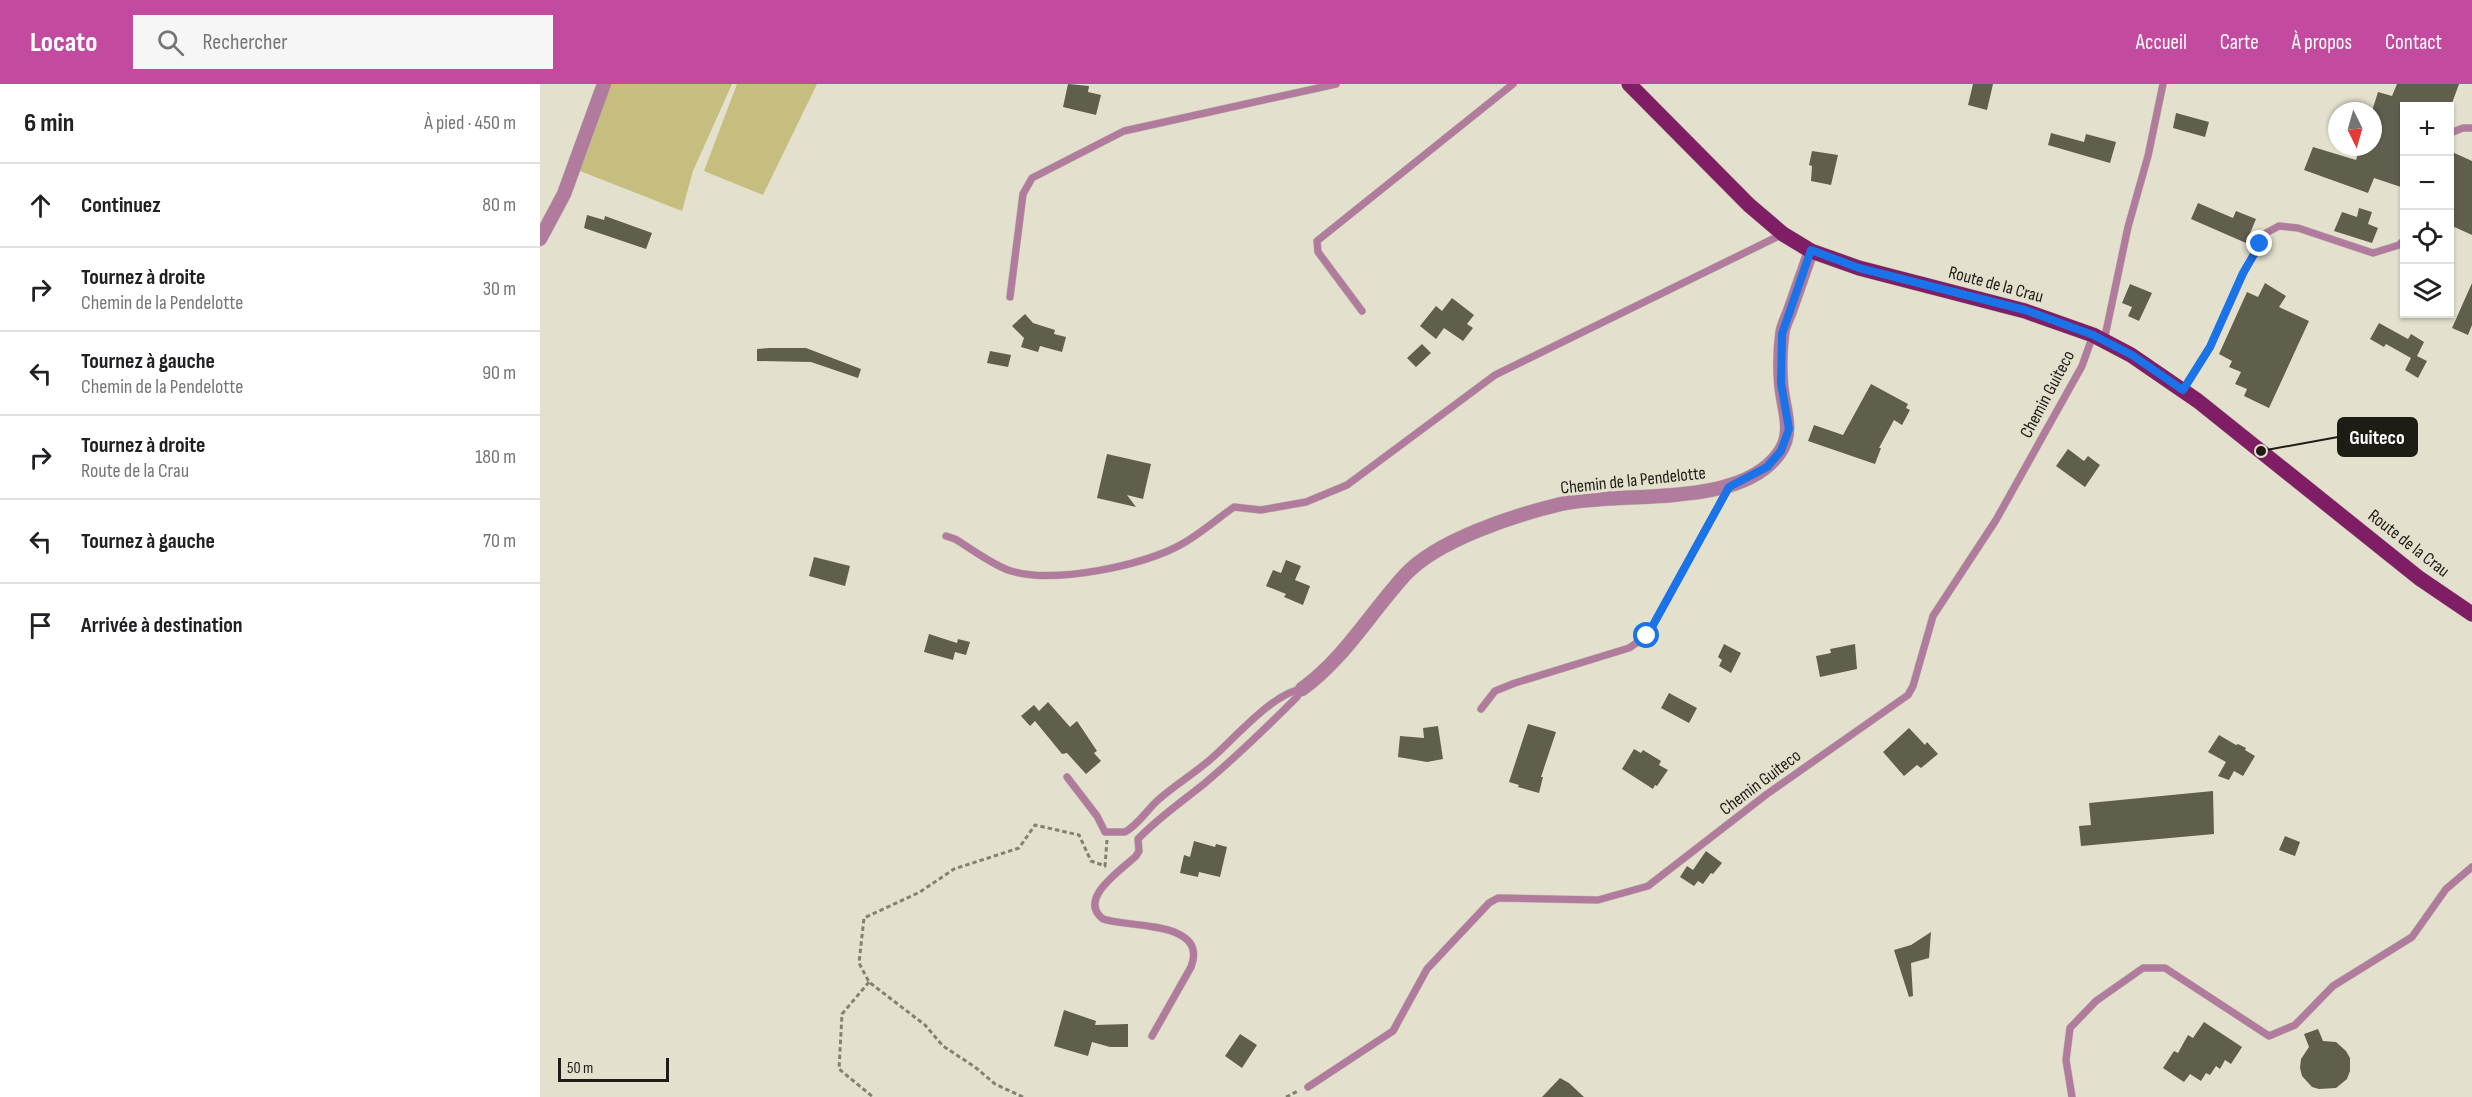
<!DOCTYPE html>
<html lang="fr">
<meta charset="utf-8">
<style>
body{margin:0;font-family:"Sofia Sans Condensed",sans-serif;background:#f6f6f6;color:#202124}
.controls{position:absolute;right:18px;top:18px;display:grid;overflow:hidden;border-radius:0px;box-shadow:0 2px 4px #0004}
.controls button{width:54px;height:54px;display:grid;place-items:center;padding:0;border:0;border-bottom:2px solid #e0e0e0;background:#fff;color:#202124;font:30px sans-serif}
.compass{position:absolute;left:1788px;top:18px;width:54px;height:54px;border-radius:50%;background:#fff;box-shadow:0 2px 4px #0004;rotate:175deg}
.scale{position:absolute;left:18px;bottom:15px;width:111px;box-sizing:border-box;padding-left:6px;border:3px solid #1d1c15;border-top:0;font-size:16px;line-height:21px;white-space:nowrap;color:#1d1c15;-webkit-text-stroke:4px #e3e1cd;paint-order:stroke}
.stop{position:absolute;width:18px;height:18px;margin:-14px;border:4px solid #1a73e8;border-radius:50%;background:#fff}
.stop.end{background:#1a73e8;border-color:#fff;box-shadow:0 2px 6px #0008}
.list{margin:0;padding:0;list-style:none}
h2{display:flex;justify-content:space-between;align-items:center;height:78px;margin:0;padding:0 24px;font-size:26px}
h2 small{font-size:20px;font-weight:400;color:#757577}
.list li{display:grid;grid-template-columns:39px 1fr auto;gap:18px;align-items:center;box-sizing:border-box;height:84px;padding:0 24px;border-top:2px solid #e0e0e0}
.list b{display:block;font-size:22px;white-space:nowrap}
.list p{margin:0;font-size:20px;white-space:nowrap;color:#757577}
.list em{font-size:20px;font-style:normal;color:#757577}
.icon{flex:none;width:33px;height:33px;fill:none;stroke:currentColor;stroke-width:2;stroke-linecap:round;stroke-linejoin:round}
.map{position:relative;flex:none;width:1932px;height:1013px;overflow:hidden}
header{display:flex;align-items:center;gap:36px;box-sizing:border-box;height:84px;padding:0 30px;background:#c34b9f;color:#fff}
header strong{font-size:28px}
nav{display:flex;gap:33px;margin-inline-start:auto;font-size:21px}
.search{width:420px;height:54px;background:#f6f6f6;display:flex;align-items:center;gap:15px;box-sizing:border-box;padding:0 21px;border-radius:0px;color:#757577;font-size:22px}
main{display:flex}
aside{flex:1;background:#fff}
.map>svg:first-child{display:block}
.green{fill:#c5be7e}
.building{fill:#605e4d}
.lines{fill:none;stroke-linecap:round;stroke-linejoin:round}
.service-casing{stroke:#bfbeac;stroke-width:8}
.minor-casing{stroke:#bfbeac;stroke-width:15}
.primary-casing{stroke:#bfbeac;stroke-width:16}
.path{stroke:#838174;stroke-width:3;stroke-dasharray:4.5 3;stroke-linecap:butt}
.service{stroke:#b17b9d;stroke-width:7}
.minor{stroke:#b17b9d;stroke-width:14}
.primary{stroke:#7f1e65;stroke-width:15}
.route{stroke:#1a73e8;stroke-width:8}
.labels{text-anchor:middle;stroke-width:6;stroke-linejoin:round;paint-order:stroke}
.street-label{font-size:18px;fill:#1d1c15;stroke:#e3e1cd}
.leader{fill:none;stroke:#1d1c15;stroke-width:2}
.callout-dot{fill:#1d1c15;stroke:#e3e1cd;stroke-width:2}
.callout{fill:#1d1c15;stroke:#1d1c15;stroke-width:2}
.callout-label{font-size:20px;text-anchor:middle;font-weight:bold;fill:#fff}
</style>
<header>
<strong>Locato</strong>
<div class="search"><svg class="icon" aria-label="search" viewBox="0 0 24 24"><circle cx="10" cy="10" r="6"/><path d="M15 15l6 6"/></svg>Rechercher</div>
<nav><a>Accueil</a><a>Carte</a><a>À propos</a><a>Contact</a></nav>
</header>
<main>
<aside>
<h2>6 min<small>À pied · 450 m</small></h2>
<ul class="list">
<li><svg class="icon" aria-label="ahead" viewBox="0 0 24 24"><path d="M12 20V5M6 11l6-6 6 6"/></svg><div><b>Continuez</b></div><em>80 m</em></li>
<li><svg class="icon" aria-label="right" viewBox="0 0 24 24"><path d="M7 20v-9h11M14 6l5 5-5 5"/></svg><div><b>Tournez à droite</b><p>Chemin de la Pendelotte</p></div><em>30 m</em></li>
<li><svg class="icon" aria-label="left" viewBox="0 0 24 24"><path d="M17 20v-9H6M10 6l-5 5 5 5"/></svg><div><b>Tournez à gauche</b><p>Chemin de la Pendelotte</p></div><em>90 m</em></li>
<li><svg class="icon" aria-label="right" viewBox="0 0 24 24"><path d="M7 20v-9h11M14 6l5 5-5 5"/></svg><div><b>Tournez à droite</b><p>Route de la Crau</p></div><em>180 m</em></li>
<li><svg class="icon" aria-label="left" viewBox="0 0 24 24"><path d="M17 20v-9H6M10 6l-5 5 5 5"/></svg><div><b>Tournez à gauche</b></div><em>70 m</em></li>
<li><svg class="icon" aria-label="arrive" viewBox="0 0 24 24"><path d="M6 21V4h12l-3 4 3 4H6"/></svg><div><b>Arrivée à destination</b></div></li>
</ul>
</aside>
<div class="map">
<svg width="1932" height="1013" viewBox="0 0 1932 1013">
<rect width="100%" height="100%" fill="#e3e1cd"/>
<path class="green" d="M68,0H192L153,87L142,127L40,87V80Z
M197,0H277L223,111L164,87Z"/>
<path class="building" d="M528,0L549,2L548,8L561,11L556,31L523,23Z
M1433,0H1453L1447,26L1428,21Z
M1857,0H1919L1911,22H1864V104L1834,94L1828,109L1764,86L1773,63L1816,76L1820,63H1833L1832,27L1838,8L1852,12Z
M1636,29L1669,38L1665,53L1633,44Z
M1511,49L1544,58L1546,50L1576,58L1570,79L1508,61Z
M1272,67L1298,71L1291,101L1271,97L1272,82L1269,81Z
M1910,67L1932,77V151L1910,141Z
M1658,119L1693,134L1696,127L1716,135L1706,159L1651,135Z
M1819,124L1832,128L1828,140L1838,144L1832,159L1794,147L1802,128L1817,133Z
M47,131L64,136L65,132L112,149L106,165L44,144Z
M1725,199L1746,212L1739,223L1769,237L1729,324L1704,312L1707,305L1695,300L1701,288L1689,283L1692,277L1679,270L1707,208L1718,213Z
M1932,199V241L1928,251L1912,244Z
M1590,200L1612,209L1599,237L1588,232L1592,223L1582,219Z
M912,214L934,231L927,240L933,244L923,257L904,244L896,255L880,242L896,222L902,227Z
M485,230L493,239L515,246L514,250L526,253L522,268L500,262L498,268L481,263L484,254L472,242Z
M1839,239L1868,255L1871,250L1884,258L1877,272L1887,277L1878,294L1865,286L1871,274L1846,260L1844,263L1830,255Z
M882,260L891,269L876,283L867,274Z
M230,264H266L321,285L318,294L271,278L217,277V265Z
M450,267L471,271L468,283L447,279Z
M1331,300L1368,320L1366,324L1370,326L1362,341L1354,336L1339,364H1341L1335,380L1268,357L1274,341L1303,351Z
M1528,365L1544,377L1548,372L1560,381L1545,403L1516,382Z
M567,370L611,380L603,415L587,411L596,423L557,414Z
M274,473L310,482L305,502L269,492Z
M746,476L761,482L755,496L770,502L763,521L744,513L746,510L726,502L733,486L741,489Z
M389,550L417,559L418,555L430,558L426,571L415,568L413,576L384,568Z
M1184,560L1201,569L1191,589L1179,582L1182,576L1178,573Z
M1315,560L1317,585L1280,593L1276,572L1291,569L1290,565Z
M1129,609L1157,624L1149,639L1121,624Z
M508,618L530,643L537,637L557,667L554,669L561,677L546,690L527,669L522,670L495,637L490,642L481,632L494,621L499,627Z
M988,640L1016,648L1001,693H1003L999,709L978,703L979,701L969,698Z
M898,642L903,675L887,678L858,673L860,652L884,654L883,644Z
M1369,644L1385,661L1387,658L1398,670L1381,684L1377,681L1364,692L1343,668Z
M1679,651L1696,661L1698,660L1706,664L1705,666L1715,672L1703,692L1694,687L1689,696L1678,692L1686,678L1668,668Z
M1094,665L1101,669L1103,666L1121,677L1119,681L1128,686L1117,702L1115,701L1113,705L1082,685Z
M1673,707L1674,750L1541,762L1539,742L1551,741L1549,719Z
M1745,752L1760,758L1755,772L1739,766Z
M654,757L675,763L676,760L687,763L680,793L659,788L658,793L640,789L644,771L650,773Z
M1166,767L1182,779L1173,790L1171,789L1163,800L1158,797L1154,802L1140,793L1147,782L1153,786Z
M1391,848L1389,874L1371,879L1373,912L1369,913L1354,866L1371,861Z
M524,926L556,937L555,941L588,940V963H570L552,958L548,972L514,962Z
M1664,938L1702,963L1691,980L1685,976L1680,985L1676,982L1670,991L1666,989L1661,997L1650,990L1644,998L1623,984L1634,967L1638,969L1648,951L1653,954Z
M1778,945L1783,957L1796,958L1806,967L1810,974V987L1807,995L1796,1004L1779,1005L1772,1003L1762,992L1760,984L1761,975L1769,963L1764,950Z
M700,950L717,961L702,984L685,972Z
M1020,994L1029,999L1044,1013H1002Z"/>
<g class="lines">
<g class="service-casing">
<path id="service" d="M1910,49L1923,44H1932
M470,213L483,110L492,94L584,47L796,0
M822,227L778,168L777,157L973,0
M1564,257L1588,143L1608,72L1623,0
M1643,306L1670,263L1703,190L1726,149L1739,142L1758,144L1833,169L1859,161L1864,156
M406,452L415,455C432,465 452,481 471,487C514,500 603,482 642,460C660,450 677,435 694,423L721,426L766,418L807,401L955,291L1243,150
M941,625L955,607L975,599L1089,564L1107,552L1189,403
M527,693L557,732L565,748H585C598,741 607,726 618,716C635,701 655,689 672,674C695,654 733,609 762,605
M612,952L651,883C669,836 588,844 563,835C537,815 580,787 596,772L599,767L598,755C618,734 643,717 665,699C697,672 727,643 757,613L762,605
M768,1003L853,947L887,885L949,819L958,814L1058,816L1108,802L1227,710L1368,611L1373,602L1393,532L1456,436L1542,282L1553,251
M1532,1013L1526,976L1530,944L1556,917L1603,884H1625L1729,952L1755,941L1793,902L1872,853L1906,805L1932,783"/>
</g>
<g class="minor-casing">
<path id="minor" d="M0,155L24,110L64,0
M762,605C804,575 831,528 865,491C897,456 975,431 1021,420C1082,406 1201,426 1240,368C1255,346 1242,322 1241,298C1240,283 1240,267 1242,252C1242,244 1247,235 1250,227C1257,207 1264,187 1271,167"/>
</g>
<g class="primary-casing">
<path id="primary" d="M1089,0L1209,121L1243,150L1271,167L1319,184L1485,227L1553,251L1591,271L1658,317L1879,494L1932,530"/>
</g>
<path class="path" d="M329,898L302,930L299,985L333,1013
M483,1013L455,1000L435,983L403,962L385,941L329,898L319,879L324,834L380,808L414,785L479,764L495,741L539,751L551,777L565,782L567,756
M746,1013L758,1007"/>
<use href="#service" class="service"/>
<use href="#minor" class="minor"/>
<use href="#primary" class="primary"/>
</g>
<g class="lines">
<path class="route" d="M1107,552L1189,403L1227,383L1241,367L1249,345L1241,299L1242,250L1271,166L1319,184L1485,226L1553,251L1592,271L1643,306L1670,263L1703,189L1720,160"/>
</g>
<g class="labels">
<g class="street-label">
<text transform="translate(1456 200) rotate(15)" y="6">Route de la Crau</text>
<text transform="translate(1507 310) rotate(-62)" y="6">Chemin Guiteco</text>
<text transform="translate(1093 396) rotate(-6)" y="6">Chemin de la Pendelotte</text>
<text transform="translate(1869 459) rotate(38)" y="6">Route de la Crau</text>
<text transform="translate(1220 698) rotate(-37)" y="6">Chemin Guiteco</text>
</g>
</g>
<path class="leader" d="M1721 367L1798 353"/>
<circle class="callout-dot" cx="1721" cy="367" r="6"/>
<rect class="callout" x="1798" y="334" width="79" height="38" rx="6"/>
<g class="callout-label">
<text x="1837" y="360">Guiteco</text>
</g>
</svg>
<div class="controls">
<button>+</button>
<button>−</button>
<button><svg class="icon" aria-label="locate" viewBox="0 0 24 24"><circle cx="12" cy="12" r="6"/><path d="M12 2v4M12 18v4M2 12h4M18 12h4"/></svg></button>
<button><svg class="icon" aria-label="layers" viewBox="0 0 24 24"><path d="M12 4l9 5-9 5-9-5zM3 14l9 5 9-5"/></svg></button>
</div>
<svg class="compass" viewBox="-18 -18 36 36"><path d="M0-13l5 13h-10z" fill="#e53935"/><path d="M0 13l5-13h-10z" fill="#757577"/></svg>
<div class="scale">50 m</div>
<div class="stop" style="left:1107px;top:552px"></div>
<div class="stop end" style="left:1720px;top:160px"></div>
</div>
</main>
